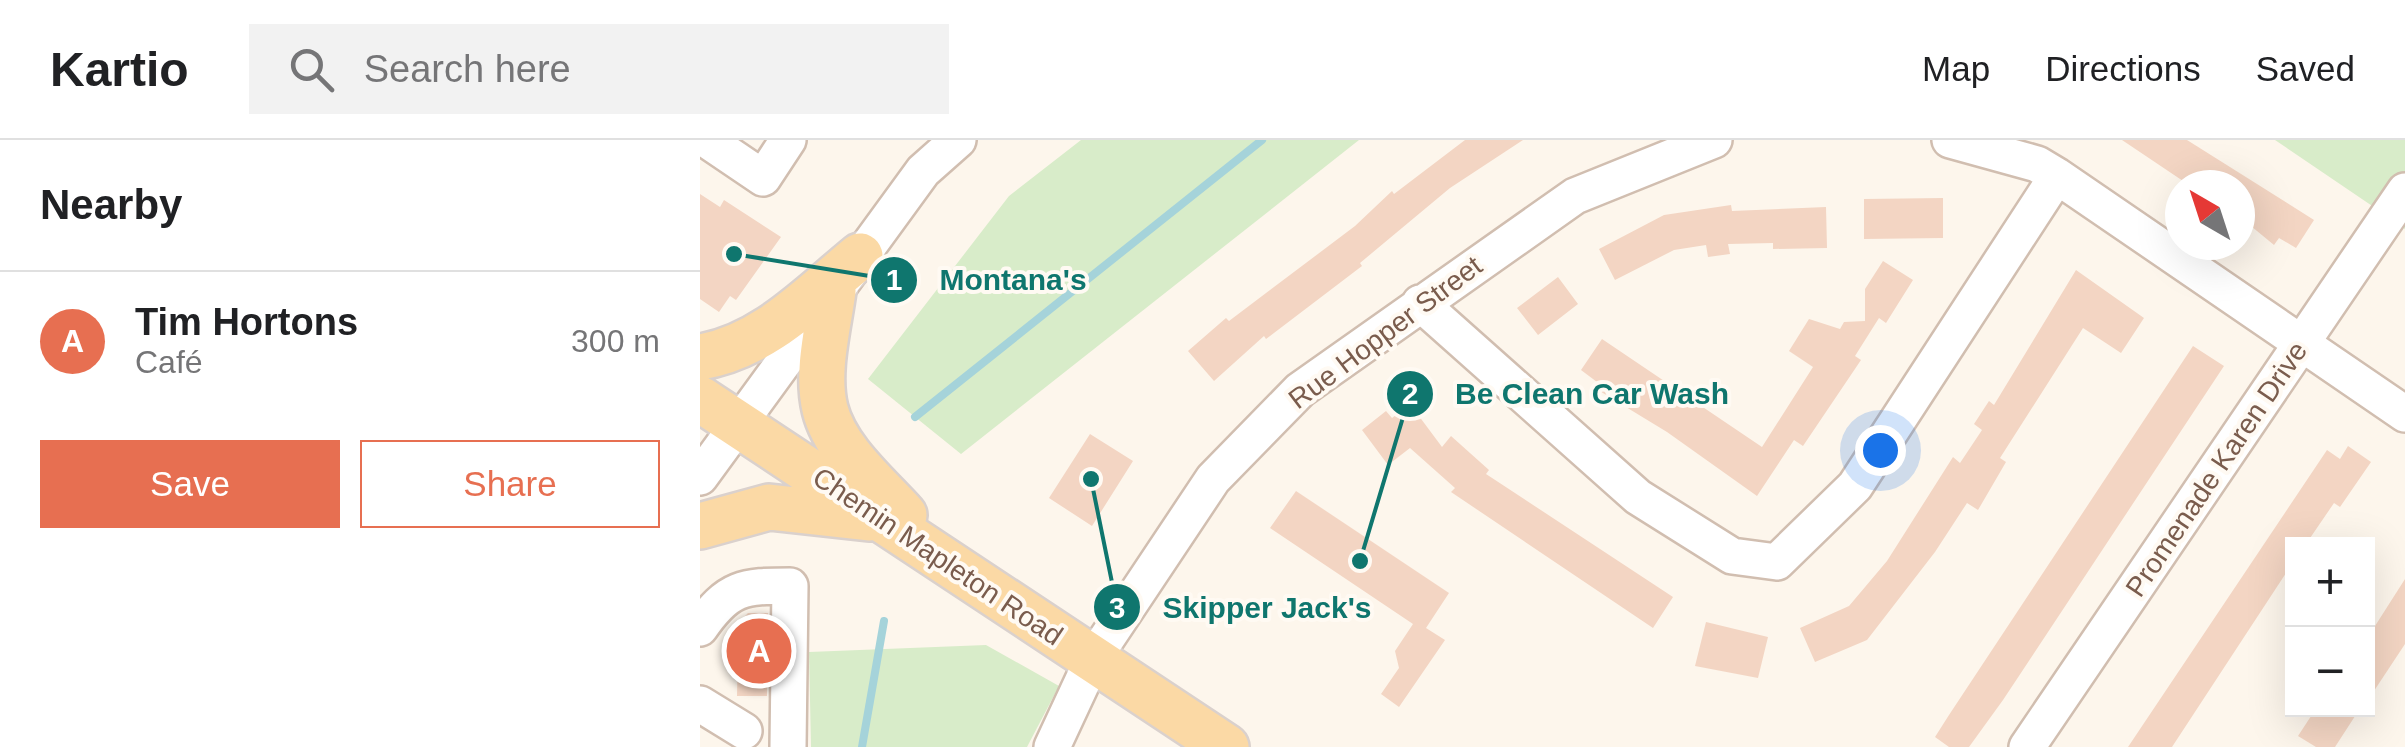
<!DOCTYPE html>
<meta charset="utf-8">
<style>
body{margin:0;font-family:Arial,sans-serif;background:#f2f2f2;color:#202124}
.controls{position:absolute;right:30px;bottom:30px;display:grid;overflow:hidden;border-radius:0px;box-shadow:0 10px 40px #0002}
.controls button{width:90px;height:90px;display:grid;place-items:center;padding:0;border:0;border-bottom:2px solid #e0e0e0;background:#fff;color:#202124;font:50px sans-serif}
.compass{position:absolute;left:1465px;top:30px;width:90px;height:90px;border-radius:50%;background:#fff;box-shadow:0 10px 40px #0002;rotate:321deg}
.you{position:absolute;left:1180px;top:310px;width:35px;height:35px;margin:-25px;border:8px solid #fff;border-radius:50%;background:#1a73e8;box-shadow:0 0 0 15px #1a73e833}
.badge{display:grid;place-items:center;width:65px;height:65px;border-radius:50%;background:#e76f51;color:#fff;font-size:32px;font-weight:700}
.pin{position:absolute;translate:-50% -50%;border:5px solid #fff;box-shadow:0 2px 10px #0006}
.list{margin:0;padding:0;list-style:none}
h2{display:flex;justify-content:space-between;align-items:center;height:130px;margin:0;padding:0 40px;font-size:42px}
h2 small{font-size:32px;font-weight:400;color:#757577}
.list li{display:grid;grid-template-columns:65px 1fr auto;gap:30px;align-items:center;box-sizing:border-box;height:140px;padding:0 40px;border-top:2px solid #e0e0e0}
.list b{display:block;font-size:38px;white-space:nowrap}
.list p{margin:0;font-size:32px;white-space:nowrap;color:#757577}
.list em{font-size:32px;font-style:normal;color:#757577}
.actions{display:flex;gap:20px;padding:30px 40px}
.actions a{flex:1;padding:22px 0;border:2px solid #e76f51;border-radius:0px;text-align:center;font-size:35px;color:#e76f51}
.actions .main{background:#e76f51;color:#fff}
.icon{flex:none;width:55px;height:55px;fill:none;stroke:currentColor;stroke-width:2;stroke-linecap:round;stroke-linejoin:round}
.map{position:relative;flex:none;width:1705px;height:607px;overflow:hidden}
header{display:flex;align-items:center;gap:60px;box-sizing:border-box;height:140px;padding:0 50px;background:#fff;border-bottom:2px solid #e0e0e0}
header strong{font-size:48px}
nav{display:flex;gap:55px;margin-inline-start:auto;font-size:35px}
.search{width:700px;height:90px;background:#f2f2f2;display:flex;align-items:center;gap:25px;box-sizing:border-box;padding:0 35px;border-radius:0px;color:#757577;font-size:38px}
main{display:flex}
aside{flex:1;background:#fff}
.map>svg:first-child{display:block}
.green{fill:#d8ecc9}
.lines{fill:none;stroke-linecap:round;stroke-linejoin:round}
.stream{stroke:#a5d3da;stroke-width:8}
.building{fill:#f3d5c3}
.minor-casing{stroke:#d1beb0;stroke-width:40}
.major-casing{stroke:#dad1cd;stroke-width:50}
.minor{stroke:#fff;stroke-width:35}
.major{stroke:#fbd9a5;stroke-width:45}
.labels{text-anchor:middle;stroke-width:8;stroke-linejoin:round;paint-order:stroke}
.street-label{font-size:28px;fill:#7a5c4d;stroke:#fffaf3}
.leader{fill:none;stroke:#0f766e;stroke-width:4}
.callout-dot{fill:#0f766e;stroke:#fffaf3;stroke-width:4}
.mark-label{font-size:30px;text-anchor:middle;font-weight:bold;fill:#fff}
.callout-label{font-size:30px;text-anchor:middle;font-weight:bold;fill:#0f766e;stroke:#fffaf3;stroke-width:8;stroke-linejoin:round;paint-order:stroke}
</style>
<header>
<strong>Kartio</strong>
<div class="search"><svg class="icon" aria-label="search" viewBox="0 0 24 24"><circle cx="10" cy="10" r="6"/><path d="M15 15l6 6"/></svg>Search here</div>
<nav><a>Map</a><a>Directions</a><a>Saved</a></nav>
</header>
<main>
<aside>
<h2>Nearby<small></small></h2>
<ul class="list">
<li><span class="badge">A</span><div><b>Tim Hortons</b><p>Café</p></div><em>300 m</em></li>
</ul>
<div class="actions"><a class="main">Save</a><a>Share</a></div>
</aside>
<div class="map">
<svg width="1705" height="607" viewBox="0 0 1705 607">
<rect width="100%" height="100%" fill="#fdf6ec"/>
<path class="green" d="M381,0H659L261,314L168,239L309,56Z
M1575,0H1705V89L1687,76Z
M286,505L359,546L327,607H111L109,512Z"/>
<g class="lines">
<path class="stream" d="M215,277L562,0
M162,607L184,481"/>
</g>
<path class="building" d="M765,0H823L750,48L660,123L662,126L566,199L564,196L514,241L488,211L526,178L529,181L655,86L692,51L694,54Z
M1422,0H1487L1614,80L1596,108L1579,98L1574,105L1540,77V45H1489Z
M0,54L20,67L24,60L81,97L36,160L30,156L19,172L0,159Z
M1243,58V98L1164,99V59Z
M1031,65L1032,71L1126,67L1127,108L1073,109V103L1028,104L1030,114L1008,117L1006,105L974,110L915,140L899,109L964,75Z
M1183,121L1213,140L1186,183L1179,178L1155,216L1161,220L1103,306L1094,300L1057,356L967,292L898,250L901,245L881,230L902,199L1062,307L1113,227L1089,211L1109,179L1140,189L1144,182L1165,181V149Z
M1376,130L1444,178L1421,213L1383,188L1300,318L1306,322L1278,370L1267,363L1235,412L1167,500L1115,522L1100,488L1149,466L1187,421L1253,317L1260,323L1282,290L1274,284L1289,261L1294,265Z
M858,137L878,164L838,195L817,168Z
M1493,206L1524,226L1303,560L1269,607H1249L1235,597L1249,575Z
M710,264L742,307L751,296L789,330L786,334L973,457L953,488L751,352L755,348L710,308L688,325L662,290L686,271L692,278Z
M390,294L433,321L392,386L349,358Z
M1648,306L1671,322L1640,367L1634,363L1606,404H1592V424L1472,607H1428L1627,310L1640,319Z
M596,351L749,453L726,488L745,500L699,567L681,554L699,528L695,511L713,484L570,388Z
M1705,439V504L1668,560V497Z
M48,473H68L67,556H37L38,503L42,479Z
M1006,482L1068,497L1058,538L995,526Z
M1615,570H1659L1635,607H1616L1598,596Z"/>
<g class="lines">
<g class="minor-casing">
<path id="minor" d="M7,0L63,38L88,0
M1250,0L1337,24L1357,36L1705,274
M720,163L938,357L1032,416L1077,422L1155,346L1357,36
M0,337L223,31L258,0
M0,488C28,447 43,446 90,446L88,607
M0,564L44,591
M352,607L393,519L513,339L600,250L875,56L1014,0
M1327,607L1705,51"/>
</g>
<g class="major-casing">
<path id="major" d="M133,151C128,188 116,232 125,269C135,310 177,345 204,375
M0,217C64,207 111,156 160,116
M0,259L526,607
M0,386L69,367L169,378"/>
</g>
<use href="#minor" class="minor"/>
<use href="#major" class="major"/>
</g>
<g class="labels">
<g class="street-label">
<text transform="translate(685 192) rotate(-37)" y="10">Rue Hopper Street</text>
<text transform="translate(1516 329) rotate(-56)" y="10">Promenade Karen Drive</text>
<text transform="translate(238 416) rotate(34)" y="10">Chemin Mapleton Road</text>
</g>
</g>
<path class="leader" d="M34 114L194 140M660 421L710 254M391 339L417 467"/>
<g class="callout-dot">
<circle cx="34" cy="114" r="10"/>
<circle cx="660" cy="421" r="10"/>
<circle cx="391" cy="339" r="10"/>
<circle cx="194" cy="140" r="25"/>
<circle cx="710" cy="254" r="25"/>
<circle cx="417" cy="467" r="25"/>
</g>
<g class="mark-label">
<text x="194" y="150">1</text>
<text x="710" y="264">2</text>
<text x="417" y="478">3</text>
</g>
<g class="callout-label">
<text x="313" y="150">Montana's</text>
<text x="892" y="264">Be Clean Car Wash</text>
<text x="567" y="478">Skipper Jack's</text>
</g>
</svg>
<div class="controls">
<button>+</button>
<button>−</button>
</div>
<svg class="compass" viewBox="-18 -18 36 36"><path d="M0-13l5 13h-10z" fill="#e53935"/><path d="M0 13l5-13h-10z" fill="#757577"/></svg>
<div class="you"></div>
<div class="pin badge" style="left:59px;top:511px">A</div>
</div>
</main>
